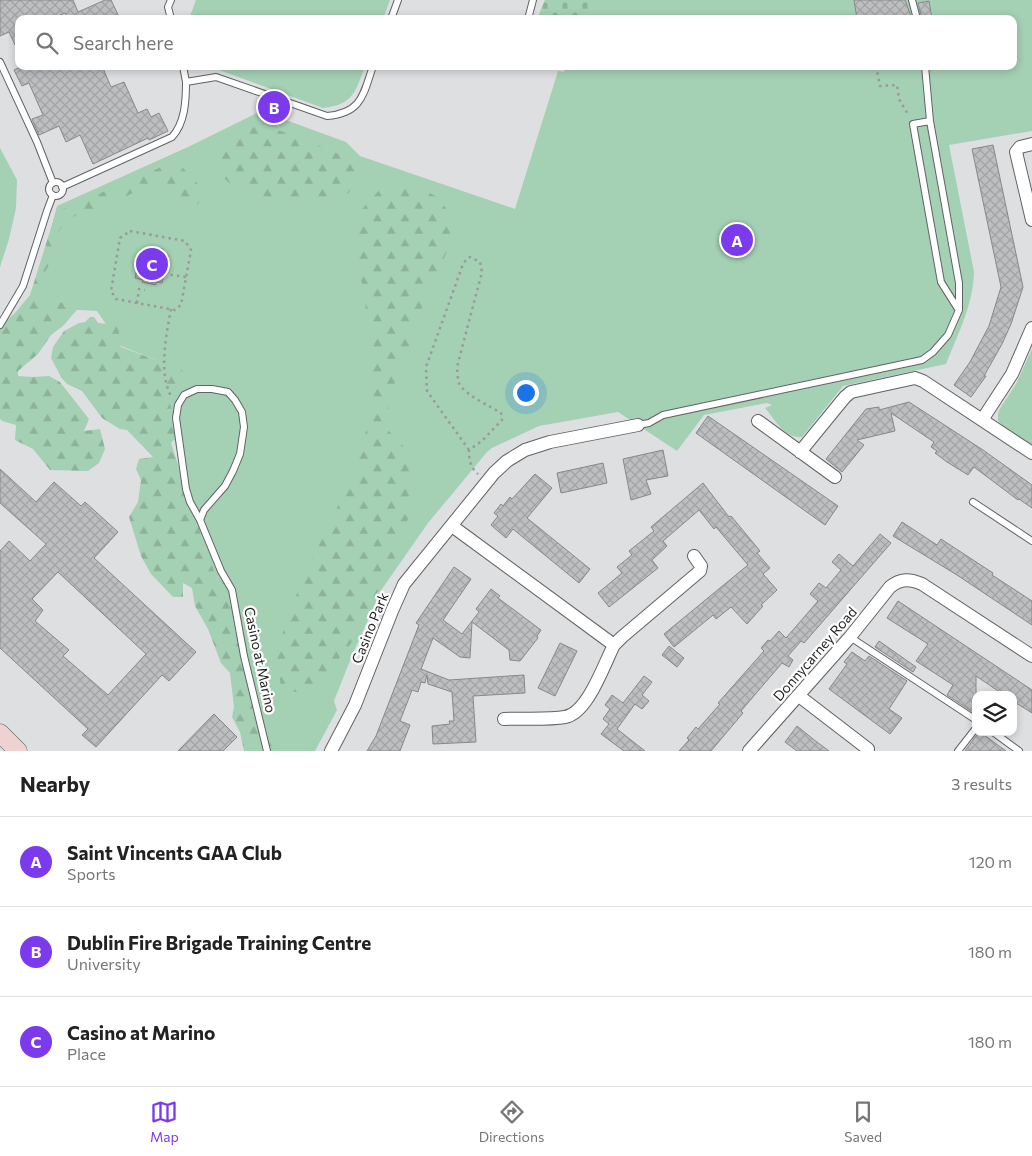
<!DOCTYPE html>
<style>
body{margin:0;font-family:Commissioner,sans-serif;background:#f2f2f2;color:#222}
.controls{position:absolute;right:15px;bottom:15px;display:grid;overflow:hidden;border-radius:10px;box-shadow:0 2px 8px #0003}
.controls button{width:45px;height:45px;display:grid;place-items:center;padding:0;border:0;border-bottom:1px solid #e0e0e0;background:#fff;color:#222;font:25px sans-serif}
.you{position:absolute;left:525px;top:392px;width:18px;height:18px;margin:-12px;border:4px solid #fff;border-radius:50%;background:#1a73e8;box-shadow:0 0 0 8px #1a73e833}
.badge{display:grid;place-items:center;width:32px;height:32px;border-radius:50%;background:#7c3aed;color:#fff;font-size:16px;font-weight:700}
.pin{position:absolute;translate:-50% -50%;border:2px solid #fff;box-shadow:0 1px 5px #0006}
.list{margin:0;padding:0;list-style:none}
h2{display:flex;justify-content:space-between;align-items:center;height:65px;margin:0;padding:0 20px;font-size:21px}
h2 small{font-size:16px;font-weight:400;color:#767676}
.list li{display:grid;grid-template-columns:32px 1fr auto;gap:15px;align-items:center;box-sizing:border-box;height:90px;padding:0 20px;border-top:1px solid #e0e0e0}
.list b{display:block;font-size:19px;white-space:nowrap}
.list p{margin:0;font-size:16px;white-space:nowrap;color:#767676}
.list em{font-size:16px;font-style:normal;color:#767676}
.icon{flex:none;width:28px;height:28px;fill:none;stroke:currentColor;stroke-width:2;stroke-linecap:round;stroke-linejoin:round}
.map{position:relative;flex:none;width:1032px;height:751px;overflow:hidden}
.search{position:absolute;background:#fff;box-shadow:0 2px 8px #0003;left:15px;right:15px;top:15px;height:55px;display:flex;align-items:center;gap:12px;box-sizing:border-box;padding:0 18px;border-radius:10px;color:#767676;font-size:19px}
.sheet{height:335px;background:#fff}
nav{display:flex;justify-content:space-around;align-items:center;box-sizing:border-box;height:70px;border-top:1px solid #e0e0e0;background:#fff;font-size:14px;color:#767676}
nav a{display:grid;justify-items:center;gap:2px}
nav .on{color:#7c3aed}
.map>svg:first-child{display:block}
.green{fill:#a4d0b4}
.forest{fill:url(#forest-firs)}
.cemetery{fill:url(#cemetery-stones)}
.building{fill:url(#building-cross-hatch);stroke:#88888a;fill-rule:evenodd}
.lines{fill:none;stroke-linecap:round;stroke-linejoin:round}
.lane-casing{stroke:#626264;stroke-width:8}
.street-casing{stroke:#626264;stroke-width:14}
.secondary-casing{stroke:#626264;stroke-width:19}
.path{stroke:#999a9b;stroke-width:2.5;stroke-dasharray:2.5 4;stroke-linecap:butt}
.lane{stroke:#fff;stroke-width:6}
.street{stroke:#fff;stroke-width:12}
.secondary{stroke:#eed1d1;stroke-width:18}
.labels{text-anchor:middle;stroke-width:4.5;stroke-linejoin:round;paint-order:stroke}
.street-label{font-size:14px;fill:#1f1f20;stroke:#fff}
</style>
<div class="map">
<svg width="1032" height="751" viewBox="0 0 1032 751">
<defs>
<pattern id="forest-firs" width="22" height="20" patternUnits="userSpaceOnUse" patternTransform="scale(1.25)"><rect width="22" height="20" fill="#a4d0b4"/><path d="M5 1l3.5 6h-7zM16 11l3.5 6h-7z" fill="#8db29a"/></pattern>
<pattern id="cemetery-stones" width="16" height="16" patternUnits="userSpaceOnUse" patternTransform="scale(1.25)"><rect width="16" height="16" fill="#a4d0b4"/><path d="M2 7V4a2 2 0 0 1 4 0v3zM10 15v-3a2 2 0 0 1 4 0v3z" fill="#8db29a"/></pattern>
<pattern id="building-cross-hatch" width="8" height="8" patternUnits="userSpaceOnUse" patternTransform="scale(1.25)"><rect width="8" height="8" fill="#bdbec0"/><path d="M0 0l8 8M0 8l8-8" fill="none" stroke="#a2a3a5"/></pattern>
</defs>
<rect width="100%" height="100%" fill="#dedfe1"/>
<path class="green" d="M196,0H390L383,19H189Z
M581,0H1032V131L949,145L974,272C973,305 958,334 946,364L843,386L802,437C784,439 775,419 765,408L772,405L767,403L704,415L677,451L618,412L539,426L492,448L487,452L428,523L382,589L353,653L334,701L337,710L315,751H255L211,600L156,360L121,346L97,311L26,307L44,256L57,206L188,147L261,111L346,142L360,156L515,209L558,71L564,72L566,66H1013V19H574Z
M208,66H365C356,91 353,105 323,108Z
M0,148L17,180L16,208L9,239L0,267Z
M1032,349V446L1003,426L998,421V415L999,410L1016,384Z"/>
<path class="forest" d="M254,127L277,130L298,136L341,155L353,166L356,174L349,193C318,202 248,204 225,179C218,172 215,164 211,155L236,136Z
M171,163L183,168L207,194L197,205L181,200L167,189L154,184L140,189L101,210H87L67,220L55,236L52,259L44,274L38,300L81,305L64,325L51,335L38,354L18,371V376L33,377L49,376L60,382L89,419L84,431L100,429L105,449L99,463L88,471L50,470L33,449L15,440L16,425L2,421L0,419V326L15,313L30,295L56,212Z
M385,184L415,185L437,197L453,217L448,249L424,302L407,353L396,379L388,408L387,429L404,447L419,498L404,527L392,566L379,588L367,615L353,641L340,657L318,691L294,692L281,687L277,661L283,632L301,582L353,475L368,424L374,388L365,302L355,245L363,208Z
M90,317H94L98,323L118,325L121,347L156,360L175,362L187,376L184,385L171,391L169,401L178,435L171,443L198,526L215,574L234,585L240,608L247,656L267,733L288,751H244L240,732L232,717L234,707L230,673L221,663L208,629L195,606L192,588L183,583V597H173L151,574L141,556L129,517L138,502L141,480L136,469L139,459L153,457L127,430L120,429L102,418L82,391L67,384L61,377L51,358L53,347L64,331L79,323L85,322Z"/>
<path class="cemetery" d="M545,0H591L584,19H537Z"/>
<path class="building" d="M0,0H73L78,12L105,0H111L120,19H62L67,17L65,13L51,19H19V53L9,32L0,36Z
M854,0H905L912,19H857Z
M929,1L932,19H922L918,3Z
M22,66H102L111,87L124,82L138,113L147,109L151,117L159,113L168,131L149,140L148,138L93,164L80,135L66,142L59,126L39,135L32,119L43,115L29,83L22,86L14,70Z
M993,145L1023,287L1011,324L1002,344L984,376H986L971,397L954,385L970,362L989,326L1001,287L972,149Z
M148,247L163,249L162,254L168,255L162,283L156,282V285L142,282L143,280L135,278L141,250L147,251Z
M909,402L983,450L1032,485V508L1019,499L1018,500L974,467L968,475L947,462L935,453L937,451L931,447L934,442L891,413L895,431L857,440L864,445L842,472L826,459L866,409L879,407V410Z
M708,416L838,506L825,525L696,433Z
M663,450L668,476L646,480L651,494L631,500L623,459Z
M603,463L607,483L561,493L557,473Z
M0,469L36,502L54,482L81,506L85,502L118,532L94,558L196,652L169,681L162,675L96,747L82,735L88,729L0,648V551L9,541L30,561L46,544L0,503ZM58,572L146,654L108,695L63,656L69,650L35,621L43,610L32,599Z
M535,474L552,488L527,518L590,569L579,583L513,529L506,538L491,525L498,516L494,513L501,504L503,506L510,497L512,499Z
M703,483L729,517L731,516L760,551L757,553L770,568L763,574L777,590L761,605L763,606L747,624L731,607L716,619L713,615L674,647L664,634L748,565L716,527L714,529L699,510L663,541L667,546L652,560L658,568L609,607L598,593L622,573L617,567L632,555L629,551L654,531L651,527Z
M902,522L937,545L941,539L993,573L992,575L1032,601V625L957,575L893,536Z
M880,534L891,543L804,643L801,641L788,656L793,660L789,667L782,663L741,711L743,713L711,751H679L689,740L687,738L696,727L698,729L720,704L718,703L764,651L761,648L768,640L770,641L779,631L786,638L818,601L810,594L819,583L826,588L841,570L832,562L839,554L853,566Z
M454,567L471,579L443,620L462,634L479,612L476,609L491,589L500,596L498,598L541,630L537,636L538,638L520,661L510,660L509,650L472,622L470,658L460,657L433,638L421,669L449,680L524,675L525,693L473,696L476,742L433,744L432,726L450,724L449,721H454L452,692L428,684L427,675L425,683L421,682L418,692L412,690L400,721L410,725L400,751H367L376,736L419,625L416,623Z
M898,601L1032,690V713L1013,701V695H1004L976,676V714L947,695L953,685L916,661L928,644L887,618Z
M879,641L916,667L913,672L875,647Z
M560,643L577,651L555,696L538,688Z
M669,646L684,658L677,667L662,655Z
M852,652L865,661L869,656L907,681L889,709L902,718L890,734L829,689L847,664L844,662Z
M644,676L652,682L642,695L649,701L642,709L635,704L617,729L645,751H624L601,734L609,724L603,719L610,709L605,705L612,695L623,703Z
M214,714L237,737L223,751H178Z
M797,726L813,739L829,751H797L785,742Z
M979,732H980L1006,751H965Z"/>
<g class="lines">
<g class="lane-casing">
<path id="lane" d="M171,0L168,7L171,19
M912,0L917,19
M391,19L398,0
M528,19L533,0
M0,62L37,142L53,183
M183,66L186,82
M930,121L913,124L941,282L958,309
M49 189a7 7 0 1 1 14 0a7 7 0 1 1-14 0Z
M62,187L172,137C185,123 186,101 186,82L216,77L327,116C362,113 363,95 373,66
M0,325L23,286L47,211L53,195
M638,425L649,423L663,415L922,360L933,352L948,335L959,310V283L930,121L925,66
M973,502L1032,541
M200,520L204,510L225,486L233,471L240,454L244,427L242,412L235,400L228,392L212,389H197L184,395L178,405L176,418L186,489L190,502L200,520L221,571L232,590L244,656L267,751
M850,637L976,720
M993,732L1019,751
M958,751L976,728"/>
</g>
<g class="street-casing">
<path id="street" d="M1032,144L1020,147L1016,152L1032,220
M982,420L1012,374L1032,328
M758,421L835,477
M800,452L845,397L851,392L915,378L923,381L1032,453
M452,526L614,645L622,637L700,571L701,566L694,556
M799,696L868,749
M504,719C522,718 548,720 565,717C588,713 604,664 614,645
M331,751L355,705L392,611L404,584L494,473L507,461L525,450L550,442L638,425
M749,751L850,637L890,587C901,578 910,579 922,584L1032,656"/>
</g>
<g class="secondary-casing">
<path id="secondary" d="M0,733L18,751"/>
</g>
<path class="path" d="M876,66L880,86L897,85L899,99L909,116
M130,231L185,241L191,250L181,305L175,310L116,299L111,291L120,238Z
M164,274L186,277
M137,303L139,289L145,290
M171,309C166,336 158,373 172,398
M469,450L427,391L426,367L463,264L466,260L470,257L480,262L482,272L458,363C457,369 457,376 459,383C463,394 490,406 501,413L502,420L482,441L469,450C469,460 470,467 478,474"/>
<use href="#lane" class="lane"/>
<use href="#street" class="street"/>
<use href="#secondary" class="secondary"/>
</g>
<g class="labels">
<g class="street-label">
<text transform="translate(370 628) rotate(-68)" y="5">Casino Park</text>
<text transform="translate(815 654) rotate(-49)" y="5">Donnycarney Road</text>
<text transform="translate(260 660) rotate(78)" y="5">Casino at Marino</text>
</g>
</g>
</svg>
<div class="controls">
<button><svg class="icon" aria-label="layers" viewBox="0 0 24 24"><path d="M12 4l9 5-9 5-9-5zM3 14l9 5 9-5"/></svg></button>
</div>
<div class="you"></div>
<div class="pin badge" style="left:737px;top:240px">A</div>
<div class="pin badge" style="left:274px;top:107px">B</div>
<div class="pin badge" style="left:152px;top:264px">C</div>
<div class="search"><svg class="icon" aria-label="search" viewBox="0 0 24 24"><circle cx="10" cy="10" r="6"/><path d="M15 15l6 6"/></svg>Search here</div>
</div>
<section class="sheet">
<h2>Nearby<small>3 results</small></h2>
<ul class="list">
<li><span class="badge">A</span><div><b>Saint Vincents GAA Club</b><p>Sports</p></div><em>120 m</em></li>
<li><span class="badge">B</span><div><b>Dublin Fire Brigade Training Centre</b><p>University</p></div><em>180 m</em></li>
<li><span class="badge">C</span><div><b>Casino at Marino</b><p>Place</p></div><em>180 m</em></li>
</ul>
</section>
<nav>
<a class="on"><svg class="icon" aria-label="map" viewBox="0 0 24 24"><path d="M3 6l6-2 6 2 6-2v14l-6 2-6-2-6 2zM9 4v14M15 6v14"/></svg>Map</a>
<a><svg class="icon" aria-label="directions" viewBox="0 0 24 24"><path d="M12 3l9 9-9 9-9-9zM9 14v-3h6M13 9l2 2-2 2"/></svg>Directions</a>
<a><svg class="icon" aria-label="saved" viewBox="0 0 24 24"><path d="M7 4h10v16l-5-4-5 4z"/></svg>Saved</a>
</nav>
